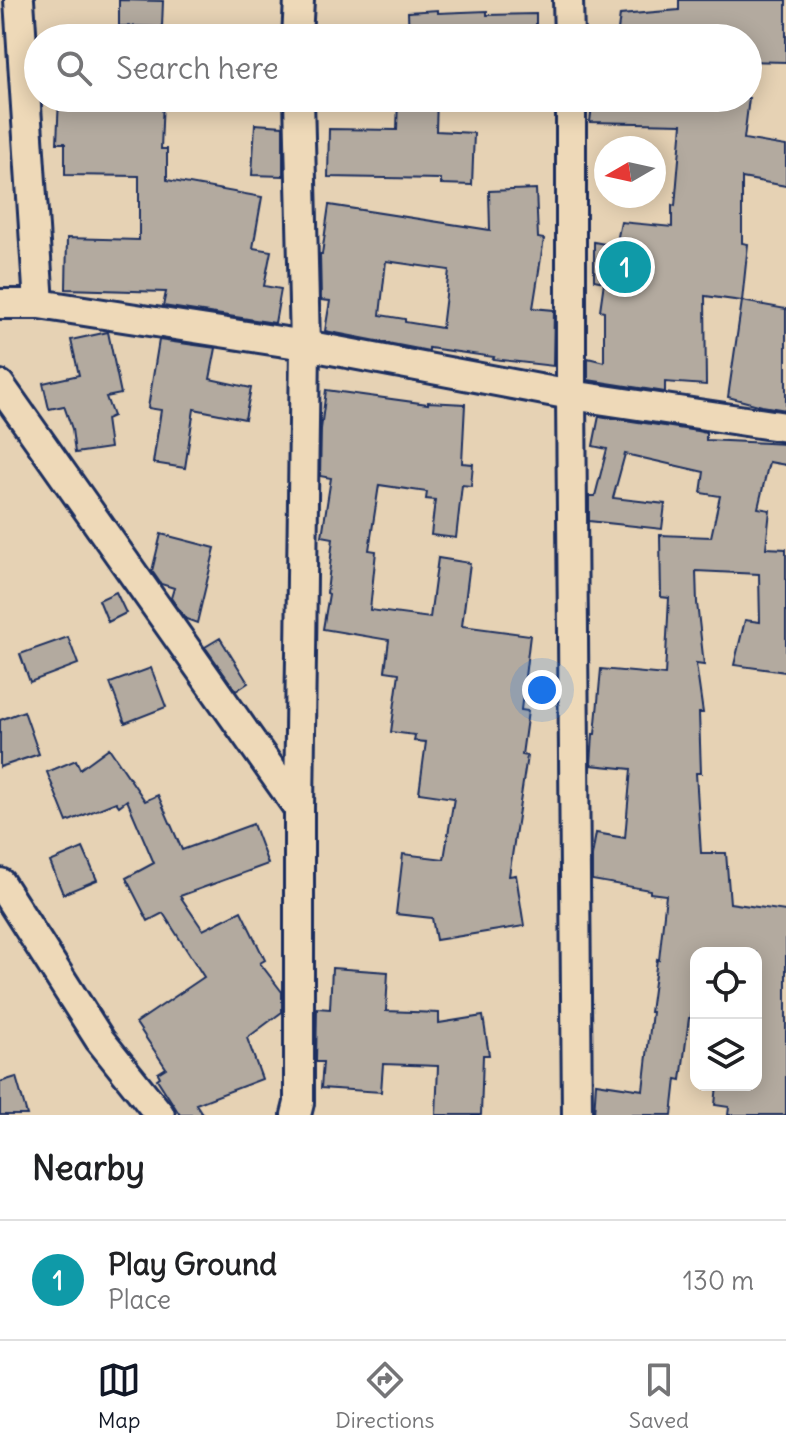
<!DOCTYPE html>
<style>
body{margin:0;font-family:Delius,sans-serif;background:#f2f2f2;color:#202124}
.controls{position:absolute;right:24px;bottom:24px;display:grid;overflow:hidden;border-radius:16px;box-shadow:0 4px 20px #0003}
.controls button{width:72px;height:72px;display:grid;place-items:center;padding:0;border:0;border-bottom:2px solid #e0e0e0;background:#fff;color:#202124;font:40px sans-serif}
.compass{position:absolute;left:594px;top:136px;width:72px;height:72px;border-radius:50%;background:#fff;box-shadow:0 4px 20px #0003;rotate:261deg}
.you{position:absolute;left:542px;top:690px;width:28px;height:28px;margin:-20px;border:6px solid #fff;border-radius:50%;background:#1a73e8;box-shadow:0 0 0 12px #1a73e833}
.badge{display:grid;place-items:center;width:52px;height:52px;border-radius:50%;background:#111827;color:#fff;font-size:26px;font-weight:700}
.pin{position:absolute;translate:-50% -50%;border:4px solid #fff;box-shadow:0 2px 8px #0006}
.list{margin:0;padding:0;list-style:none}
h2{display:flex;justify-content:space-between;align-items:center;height:104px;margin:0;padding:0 32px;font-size:34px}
h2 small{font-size:26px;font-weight:400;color:#757577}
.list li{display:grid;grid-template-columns:52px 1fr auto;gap:24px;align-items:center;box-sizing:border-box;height:120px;padding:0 32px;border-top:2px solid #e0e0e0}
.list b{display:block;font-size:30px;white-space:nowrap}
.list p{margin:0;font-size:26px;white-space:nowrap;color:#757577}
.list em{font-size:26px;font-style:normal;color:#757577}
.icon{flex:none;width:44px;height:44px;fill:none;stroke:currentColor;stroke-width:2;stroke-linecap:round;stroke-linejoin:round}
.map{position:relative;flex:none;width:786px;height:1115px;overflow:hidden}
.search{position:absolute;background:#fff;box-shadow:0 4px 20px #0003;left:24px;right:24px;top:24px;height:88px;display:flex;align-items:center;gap:20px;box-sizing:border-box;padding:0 28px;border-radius:44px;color:#757577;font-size:30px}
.sheet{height:224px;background:#fff}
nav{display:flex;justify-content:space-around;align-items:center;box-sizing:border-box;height:112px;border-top:2px solid #e0e0e0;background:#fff;font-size:22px;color:#757577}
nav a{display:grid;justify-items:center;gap:4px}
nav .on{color:#111827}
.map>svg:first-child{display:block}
.building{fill:#b3aa9f;stroke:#1b2f5e;stroke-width:2;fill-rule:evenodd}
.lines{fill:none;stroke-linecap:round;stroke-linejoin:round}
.minor-casing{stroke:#1b2f5e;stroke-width:34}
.minor{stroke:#eed9b8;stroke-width:28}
</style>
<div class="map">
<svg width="786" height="1115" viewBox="0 0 786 1115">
<rect width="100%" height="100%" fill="#e6d2b4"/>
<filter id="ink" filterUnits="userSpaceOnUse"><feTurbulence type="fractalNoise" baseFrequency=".0125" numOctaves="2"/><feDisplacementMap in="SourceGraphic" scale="16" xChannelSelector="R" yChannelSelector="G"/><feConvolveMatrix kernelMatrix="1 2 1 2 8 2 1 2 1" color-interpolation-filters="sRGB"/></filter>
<g filter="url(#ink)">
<path class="building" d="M119,0L163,1L162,27L119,26Z
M679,0H786V62L748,61V38H617L620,15L679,10Z
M438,10V13L487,11V15L536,14V38H409L408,12Z
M59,98H163L161,149H167V180L262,197L253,248L271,251L264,286L281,289L275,323L163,306L166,292L66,289L67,238L139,240V176L65,175V143H57Z
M398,98H437L436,131L474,133L472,185L441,184V179L328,177L329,129L397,130Z
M593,98H749L744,139L786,146V186L742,178V243L748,244L742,301L705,296L706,385L665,382V392L588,380V358L604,362V311L600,310L604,282L594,280V242L616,246L621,222L672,227V205L675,206L682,124L590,122Z
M255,124L283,126V176L252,175Z
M536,189L538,238L544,239L533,308L554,310L553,366L493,359L494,357L429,348V351L325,331L330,301L321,300L320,254H322L329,205L490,230L489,191ZM386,261L449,270L442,328L405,322V319L380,315Z
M742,301L786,309V410L762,406L728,397Z
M108,332L121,394L106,397L113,416L106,419L110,448L75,453L72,429L64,406L49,409L43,383L79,375L71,340Z
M159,340L216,348L210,379L251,388L245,419L194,409L185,468L153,463L161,410L148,408Z
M326,390L428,404V402L465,404L462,463L473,464L471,486L462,485L456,538L431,535L435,500L426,499L427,492L379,485L369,550L376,551L370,610L430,618L438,558L470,563L462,626L530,635L521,710L528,711L522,755L527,756L509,876L516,875L524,926L436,940L432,918L396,914L403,854L444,859L454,798L419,793L426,742L414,741L415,735L391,732L399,673L385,671L389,640L323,629L329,594L327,593L333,538L322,536L331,478L320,476L321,429Z
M599,416L697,431L706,433V440L786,444V465L769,462L758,508L770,510L766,548L786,549V672L734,665L745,620L760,622L759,574L696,571L697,603L704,665L696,664L703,713H699L701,773H696L701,853H726L730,903L786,911V1115H728L729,1107L715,1105L717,1085H756V953H696V1007L693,1006L691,1018H689L681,1080L676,1079L672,1115H594L596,1083L643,1090L652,1012H650L657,959L659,960L666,895L650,893V890L592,880V856L596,833L625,838L631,769L591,765L593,734H595L601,669L665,675L669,598L661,597L660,535L711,537L720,496L701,493L704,472L625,454L613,498L665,504L662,529L589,521V496H595L607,449L593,446Z
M161,534L215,548L197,623L186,619L171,598L174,588L161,584L152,571Z
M116,592L126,613L108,622L99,600Z
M68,637L78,664L30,682L20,654Z
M220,638L248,683L236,691L205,647Z
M151,668L166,707L125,723L110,683Z
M24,711L39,754L0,767V720Z
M109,748L145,801L158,795L182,850L253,824L268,864L180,896L203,930L241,911L265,960L260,963L282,992V1012L247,1038L262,1079L196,1104L203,1115H180L157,1079L160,1077L158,1073L166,1068L136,1023L204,977L163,913L148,921L126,878L154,863L127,800L119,806L116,802L67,822L47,772L76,760L80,769Z
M83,848L97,880L63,894L50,862Z
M332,968L388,972L386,1011L439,1013V1023L483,1016L489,1055H483L481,1115H436L438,1066L383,1064L381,1092L321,1088L323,1062H316L317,1008L330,1009Z
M16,1077L27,1115H0V1082Z"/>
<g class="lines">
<g class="minor-casing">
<path id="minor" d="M19,0L39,304
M568,0L569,38
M297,38L299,0
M571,98V395L577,1115
M0,304H39L305,345L571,395L786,427
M0,385L299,809
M0,883L100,1040L160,1115
M296,1115L299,1103V809L305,345L299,98"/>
</g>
<use href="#minor" class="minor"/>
</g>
</g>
</svg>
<div class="controls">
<button><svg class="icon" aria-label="locate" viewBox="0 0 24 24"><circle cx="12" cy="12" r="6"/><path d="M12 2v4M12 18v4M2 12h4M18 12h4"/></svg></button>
<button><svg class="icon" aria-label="layers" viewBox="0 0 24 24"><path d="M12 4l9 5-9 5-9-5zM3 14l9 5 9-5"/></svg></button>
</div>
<svg class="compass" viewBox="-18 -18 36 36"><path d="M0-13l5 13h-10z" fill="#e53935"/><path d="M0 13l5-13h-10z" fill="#757577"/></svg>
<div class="you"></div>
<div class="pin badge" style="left:625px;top:267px;background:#0f9aa8">1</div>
<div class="search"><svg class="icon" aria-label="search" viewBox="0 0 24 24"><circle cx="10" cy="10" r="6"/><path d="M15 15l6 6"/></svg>Search here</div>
</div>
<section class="sheet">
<h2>Nearby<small></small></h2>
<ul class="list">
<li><span class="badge" style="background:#0f9aa8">1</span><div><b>Play Ground</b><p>Place</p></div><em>130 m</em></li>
</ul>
</section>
<nav>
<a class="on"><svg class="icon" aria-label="map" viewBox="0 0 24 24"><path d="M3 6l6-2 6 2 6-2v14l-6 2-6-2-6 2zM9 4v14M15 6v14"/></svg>Map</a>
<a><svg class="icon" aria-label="directions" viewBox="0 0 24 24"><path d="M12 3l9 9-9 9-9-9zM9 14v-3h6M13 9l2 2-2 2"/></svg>Directions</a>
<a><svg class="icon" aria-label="saved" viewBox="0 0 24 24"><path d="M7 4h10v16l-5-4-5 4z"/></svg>Saved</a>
</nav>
